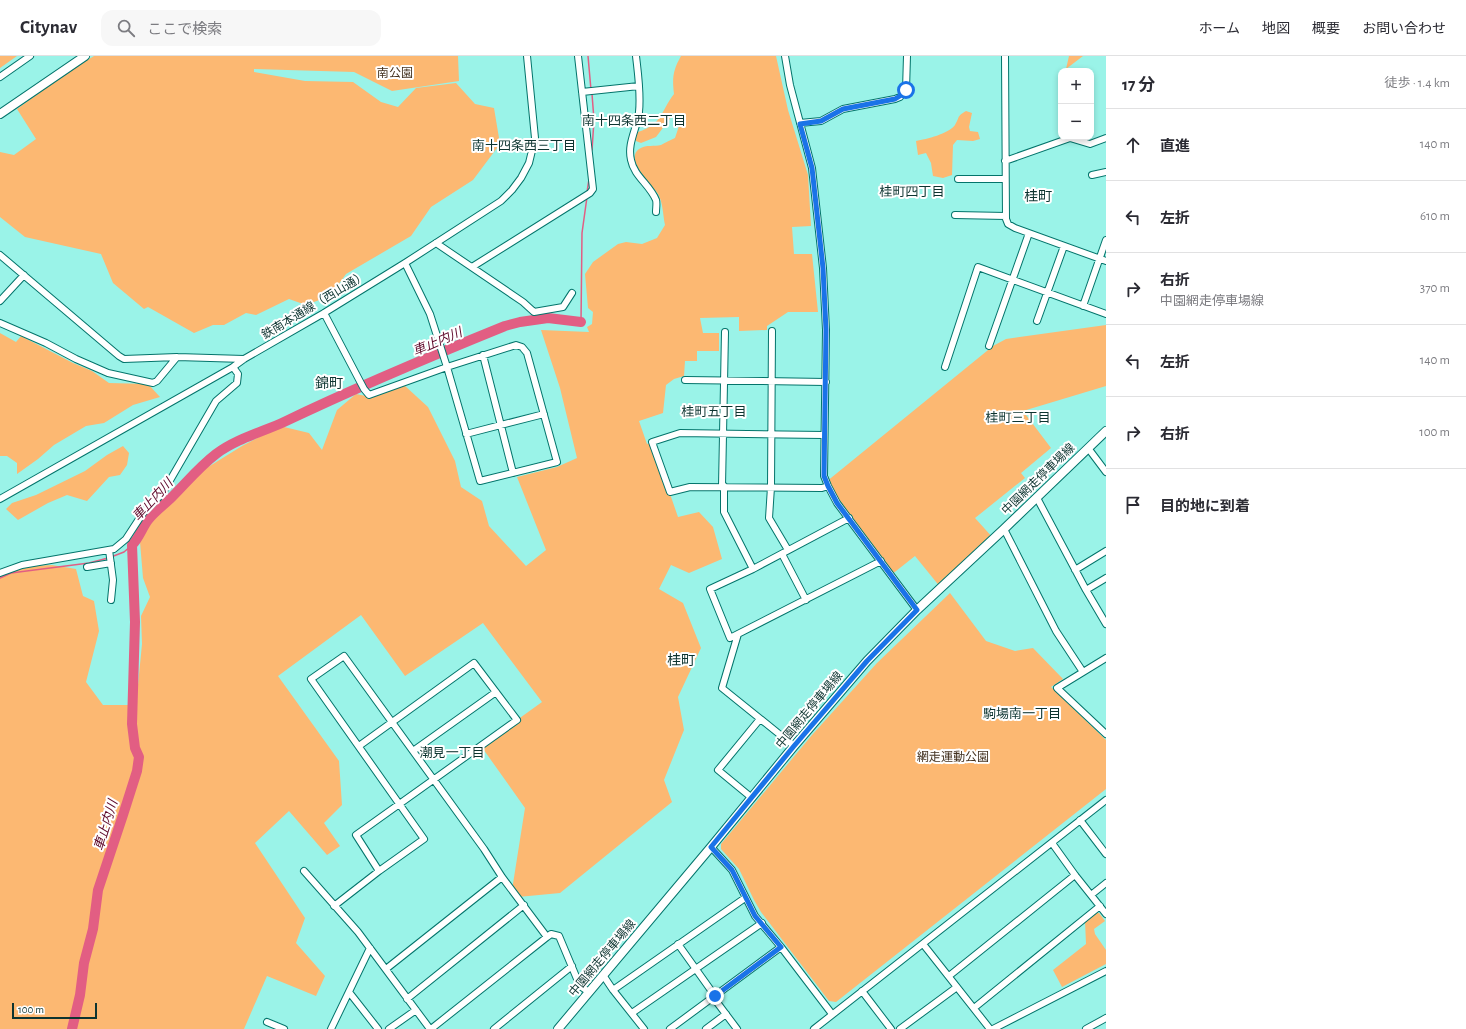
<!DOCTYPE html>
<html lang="ja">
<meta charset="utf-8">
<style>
body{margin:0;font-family:"Alegreya Sans","Noto Sans JP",sans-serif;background:#f7f7f7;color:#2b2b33}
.controls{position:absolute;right:12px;top:12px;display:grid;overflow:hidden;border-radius:8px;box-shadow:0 2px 6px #0003}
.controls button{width:36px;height:36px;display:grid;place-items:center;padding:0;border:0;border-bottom:1px solid #e1e1e2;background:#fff;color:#2b2b33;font:20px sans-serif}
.scale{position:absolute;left:12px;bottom:10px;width:85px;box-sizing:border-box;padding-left:4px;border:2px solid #0d3430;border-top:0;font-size:11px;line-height:14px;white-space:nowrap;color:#0d3430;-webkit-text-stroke:3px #fff;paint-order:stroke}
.stop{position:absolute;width:12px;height:12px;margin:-9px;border:3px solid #1a73e8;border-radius:50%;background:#fff}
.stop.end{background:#1a73e8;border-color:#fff;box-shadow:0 1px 4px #0008}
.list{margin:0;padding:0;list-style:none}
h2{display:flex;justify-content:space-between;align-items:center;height:52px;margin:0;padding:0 16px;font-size:17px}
h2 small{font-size:13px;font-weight:400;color:#7c7c81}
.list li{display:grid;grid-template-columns:26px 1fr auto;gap:12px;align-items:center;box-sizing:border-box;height:72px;padding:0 16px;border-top:1px solid #e1e1e2}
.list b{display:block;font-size:15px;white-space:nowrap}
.list p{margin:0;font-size:13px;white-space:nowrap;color:#7c7c81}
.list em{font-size:13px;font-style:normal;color:#7c7c81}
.icon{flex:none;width:22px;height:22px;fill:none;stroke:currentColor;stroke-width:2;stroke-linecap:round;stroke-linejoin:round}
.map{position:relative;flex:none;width:1106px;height:973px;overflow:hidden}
header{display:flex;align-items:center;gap:24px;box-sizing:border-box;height:56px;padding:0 20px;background:#fff;border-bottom:1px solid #e1e1e2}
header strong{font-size:19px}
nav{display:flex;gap:22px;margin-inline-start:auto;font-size:14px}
.search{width:280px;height:36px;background:#f7f7f7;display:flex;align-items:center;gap:10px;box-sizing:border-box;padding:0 14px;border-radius:12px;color:#7c7c81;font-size:15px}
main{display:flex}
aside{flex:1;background:#fff}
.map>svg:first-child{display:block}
.green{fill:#fcb872}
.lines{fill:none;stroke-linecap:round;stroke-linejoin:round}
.stream{stroke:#e25e83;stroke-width:1.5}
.river{stroke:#e25e83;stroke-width:10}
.minor-casing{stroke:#03746b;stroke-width:8}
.major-casing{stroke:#03746b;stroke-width:10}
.minor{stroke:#fff;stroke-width:6}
.major{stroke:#fff;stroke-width:8}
.route{stroke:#1a73e8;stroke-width:5}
.labels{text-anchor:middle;stroke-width:4;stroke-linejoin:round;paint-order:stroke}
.park-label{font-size:12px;fill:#43311f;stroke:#fff}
.street-label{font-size:12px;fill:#0d3430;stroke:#fff}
.neighbourhood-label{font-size:13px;fill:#0d3430;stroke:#fff}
.water-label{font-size:13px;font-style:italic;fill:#5d0628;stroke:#fff}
.quarter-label{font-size:14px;fill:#0d3430;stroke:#fff}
</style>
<header>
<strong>Citynav</strong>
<div class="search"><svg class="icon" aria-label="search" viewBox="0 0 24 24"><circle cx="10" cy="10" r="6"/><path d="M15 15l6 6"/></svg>ここで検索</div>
<nav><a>ホーム</a><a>地図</a><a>概要</a><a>お問い合わせ</a></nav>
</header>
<main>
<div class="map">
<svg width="1106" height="973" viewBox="0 0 1106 973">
<rect width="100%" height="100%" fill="#9af3e8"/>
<path class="green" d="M0,0H17L0,12Z
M94,0H458L459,25L392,35L354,16L254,13V16L305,25L353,26L381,46L398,51L416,32L456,27L475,48L494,52L500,88L473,124L431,151L411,180L346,218L330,240L306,249L289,243L256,259L246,257L224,269H213L194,277L148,251L144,253L113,227L101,198L25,181L0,161V96L14,99L36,83L17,53L65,18Z
M681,0H776L788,54L808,119L811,170L792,171L794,198H812L818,256H788L767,270V274L739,275V261L700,262L703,277H719V295H697V305H685L684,320L674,323L666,329L663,357L639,365L647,388L652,386L678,461L699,456L713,471L722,503L689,517L671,509L659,533L683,547L701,592L678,641L684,674L664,724L672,746L560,837L518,841L512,834L525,752L481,690L542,646L483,567L405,620L361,559L278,620L339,705L342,749L324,767L340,790L327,799L289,755L255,787L305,862L296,887L325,920L316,940L267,920L244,973H0V519L33,510L52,509L76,513L83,540L94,545L99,575L86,626L103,649H136L142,588L141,560L150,541L143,522L140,486L146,471L155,460L175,443L205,413L242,390L280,370L309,377L322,394L337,354L356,338L371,341L404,329L428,351L455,405L461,431L482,445L489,470L526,510L546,494L517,421L557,411L577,402L560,332L541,274L589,276L587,271L592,268L593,256L588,252L585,218L593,206L618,188L626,186L642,188L657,182L665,169C663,160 663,146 658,138C652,129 624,104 639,93C647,88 654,91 661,89C665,87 670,84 675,82L680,67L672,60L656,81L641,87L636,85L635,81L638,76C663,68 660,56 674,38C672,22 673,14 681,0Z
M1069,0H1083L1066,13Z
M966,55L972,57L969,71L970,75L978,76L980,83L973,85L957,84L953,89L952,119L943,122L933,120L931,107L926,97L918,99L916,85C927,83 948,78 955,69C960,61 956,61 966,55Z
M1106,269V330L1023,355L1051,392L1021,417L1025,422L975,462L994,483L941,532L915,500L891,519L849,462L826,426L993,290L1006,283Z
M0,277L16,286L21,280L73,307L92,315L109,327L148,328L160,341L133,349L104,367L86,370L54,389L38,403L17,418V407L7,400H0Z
M123,390L129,397L127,409L120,419L109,421L87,445L67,439L48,447L18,464L6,453L12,447L36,439L85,415L107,399Z
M950,537L986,585L1015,595L1033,592L1063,623L1051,631L1106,684V733L836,946L829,945L761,856L754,844L739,813L721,793V788L812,679L877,607Z
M1097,857H1099L1105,865L1094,873L1095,878L1106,894V908L1062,931L1053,914L1086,888L1085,865Z"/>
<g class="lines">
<path class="stream" d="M588,0L591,34
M592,94L594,64L592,38
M587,136L589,123
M581,266L582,177L587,141
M111,501L124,496L132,489
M0,522L11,517L89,507L108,502"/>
<path class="river" d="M72,973L80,939L84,907L93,873L98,834L123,759L137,715L139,701L135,692L132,668L135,566L132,489C139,482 142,472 148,464C155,455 164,449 172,441C187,426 199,411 216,398C236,383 262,376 284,366C357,331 431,300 505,270L520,266L548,262L581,266"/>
<g class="minor-casing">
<path id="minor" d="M636,0C638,18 641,37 639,56C637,73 627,87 631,104C634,120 650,129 656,144C657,147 656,152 656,156
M785,0L790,29L812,112L823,212L826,274L824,420L828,430L837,447L917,554
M1005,0L1006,163L1008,168L1015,172L1106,205
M0,21L30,0
M582,36L639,30
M800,67L821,65L843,53L895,43L900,41L906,34L907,0
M1005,105L1070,82L1090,88L1106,82
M1092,119L1106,116
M958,123H1005
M955,159L1006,160
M436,187L523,246L534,256L563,251L572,237
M0,199L119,300L124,303L177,301L157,325L153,327L108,317L76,303L46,287L0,267
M472,211L590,137L593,133L578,0
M0,245L24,219
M1083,250L1106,184
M324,257L364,333L369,339L447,311L430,258L405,207
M1037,265L1064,190
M772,275L771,431L769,462L788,494
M516,289L522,291L527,297L557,406L480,425L447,311Z
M989,290L1029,177
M483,299L513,417
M177,301L244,303
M945,311L978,211L1106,258
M685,324L826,326
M466,378L544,358
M824,379L680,377L652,386L670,436L690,431L822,432L828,430
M1088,392L1106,416
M722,430L725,276
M724,430V456L753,513
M1037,442L1086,534L1106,568
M0,443L233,311L244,303L324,257L405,207L501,145L512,134L521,122L529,107L535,82L527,0
M849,462L753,513L710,533L730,582L881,505
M1004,473L1056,575L1083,616
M109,494L113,524L111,544
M782,498L806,544
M87,511L111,507
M1075,514L1106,495
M0,517L22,509L114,493L126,483L143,457L158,442L165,433L216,345L237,327L238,318L233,311
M1086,534L1106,522
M738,578L722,632L794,690
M1106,602L1057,632L1106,678
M359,690L474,607L517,664L356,779L379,815
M413,695L496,636
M752,742L718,714L760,663
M1080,764L1106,798
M1052,787L1075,819L1106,858
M711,791L732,814L755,860L781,891L832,958
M304,815L358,876L430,973
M1091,839L1106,827
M334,850L379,815L424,783L311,623L344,600L484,793L502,821L547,881L551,878L559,880L580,930L589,936
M678,888L715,940
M923,888L990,973
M386,913L502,821
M603,919L613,934L644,973
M949,920L1075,819
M613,934L745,842
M862,935L891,973
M349,936L378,973
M713,941L737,973
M407,943L524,849
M974,952L1100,850
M632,957L762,867
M267,966L284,973
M331,973L370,892
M389,973L416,954
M431,973L547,881
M494,973L572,910
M670,973L781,891
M706,973L726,958
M814,973L1106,744
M900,973L957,931
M993,973L1106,915
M1086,973L1106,962"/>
</g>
<g class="major-casing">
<path id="major" d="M0,58L85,0
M558,973L711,791L794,690L867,605L917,554L1004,473L1106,375"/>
</g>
<use href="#minor" class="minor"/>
<use href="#major" class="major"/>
</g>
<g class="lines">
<path class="route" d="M715,940L781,891L755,860L732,814L711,791L794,690L867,605L917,554L837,447L828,430L824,420L826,274L823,212L812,112L800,68L821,65L843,53L895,43L903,38L906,34"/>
</g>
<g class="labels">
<g class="park-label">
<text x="395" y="21">南公園</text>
<text x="953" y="705">網走運動公園</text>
</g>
<g class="street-label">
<text transform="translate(314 249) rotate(-31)" y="4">鉄南本通線（西山通）</text>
<text transform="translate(1038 423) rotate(-44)" y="4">中園網走停車場線</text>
<text transform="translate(809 654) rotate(-50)" y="4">中園網走停車場線</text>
<text transform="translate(602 902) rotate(-50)" y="4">中園網走停車場線</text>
</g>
<g class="neighbourhood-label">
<text x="634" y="69">南十四条西二丁目</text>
<text x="524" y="94">南十四条西三丁目</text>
<text x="912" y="140">桂町四丁目</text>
<text x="714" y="360">桂町五丁目</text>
<text x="1018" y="366">桂町三丁目</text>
<text x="1022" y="662">駒場南一丁目</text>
<text x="452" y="701">潮見一丁目</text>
</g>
<g class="water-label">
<text transform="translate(437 285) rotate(-23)" y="5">車止内川</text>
<text transform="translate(152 443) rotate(-47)" y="5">車止内川</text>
<text transform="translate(105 769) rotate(-73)" y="5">車止内川</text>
</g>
<g class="quarter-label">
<text x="1038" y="145">桂町</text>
<text x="329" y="332">錦町</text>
<text x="681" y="609">桂町</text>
</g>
</g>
</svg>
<div class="controls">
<button>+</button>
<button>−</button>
</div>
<div class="scale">100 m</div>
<div class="stop" style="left:906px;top:34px"></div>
<div class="stop end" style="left:715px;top:940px"></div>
</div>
<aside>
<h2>17 分<small>徒歩 · 1.4 km</small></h2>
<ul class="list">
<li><svg class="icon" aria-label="ahead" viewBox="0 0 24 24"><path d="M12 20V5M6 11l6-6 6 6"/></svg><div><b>直進</b></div><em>140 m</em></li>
<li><svg class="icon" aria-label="left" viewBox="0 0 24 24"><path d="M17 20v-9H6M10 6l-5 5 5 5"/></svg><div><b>左折</b></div><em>610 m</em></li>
<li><svg class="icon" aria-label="right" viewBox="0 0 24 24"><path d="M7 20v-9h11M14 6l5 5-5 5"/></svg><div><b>右折</b><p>中園網走停車場線</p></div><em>370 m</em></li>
<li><svg class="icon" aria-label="left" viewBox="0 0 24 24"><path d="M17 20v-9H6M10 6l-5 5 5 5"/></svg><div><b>左折</b></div><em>140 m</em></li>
<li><svg class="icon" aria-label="right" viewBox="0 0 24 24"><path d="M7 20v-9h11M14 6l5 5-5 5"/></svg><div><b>右折</b></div><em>100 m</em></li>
<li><svg class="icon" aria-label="arrive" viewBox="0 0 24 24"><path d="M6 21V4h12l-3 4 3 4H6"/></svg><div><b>目的地に到着</b></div></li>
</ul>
</aside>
</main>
